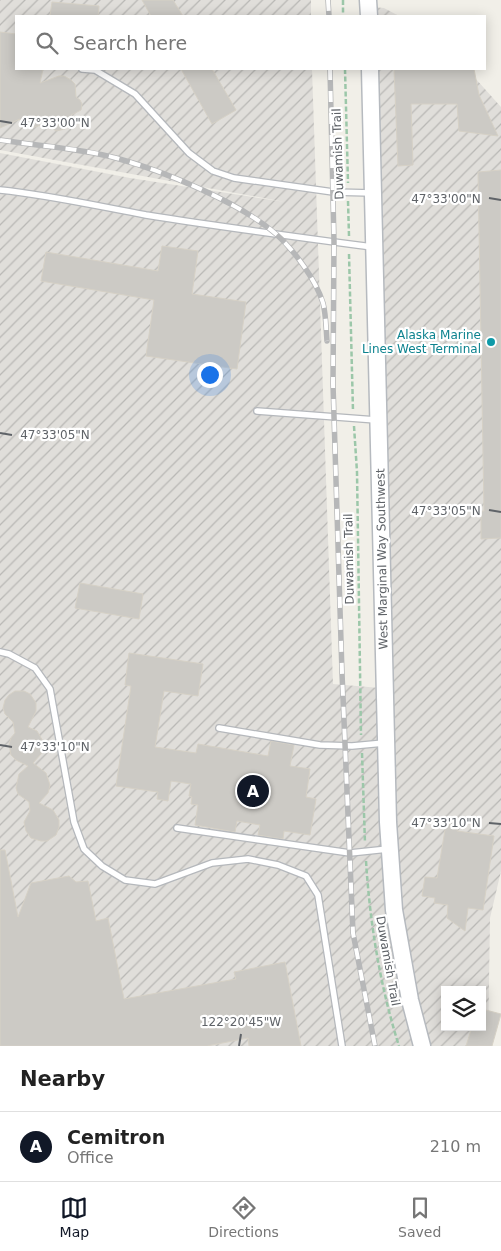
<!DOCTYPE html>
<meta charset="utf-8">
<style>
body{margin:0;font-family:"DejaVu Sans",sans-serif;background:#f6f6f6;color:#222}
.controls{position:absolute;right:15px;bottom:15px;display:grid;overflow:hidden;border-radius:0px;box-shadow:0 2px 12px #0003}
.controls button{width:45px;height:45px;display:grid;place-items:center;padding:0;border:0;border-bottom:1px solid #e0e0e0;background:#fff;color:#222;font:25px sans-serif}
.you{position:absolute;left:209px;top:374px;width:18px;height:18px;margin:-12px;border:4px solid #fff;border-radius:50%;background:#1a73e8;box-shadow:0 0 0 8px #1a73e833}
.badge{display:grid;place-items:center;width:32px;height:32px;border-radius:50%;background:#111827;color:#fff;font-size:16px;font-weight:700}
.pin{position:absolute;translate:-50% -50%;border:2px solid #fff;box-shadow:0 1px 5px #0006}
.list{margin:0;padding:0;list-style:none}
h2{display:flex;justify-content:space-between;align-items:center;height:65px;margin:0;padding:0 20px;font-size:21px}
h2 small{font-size:16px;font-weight:400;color:#767676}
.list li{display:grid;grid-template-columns:32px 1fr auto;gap:15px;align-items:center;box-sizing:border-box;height:70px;padding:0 20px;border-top:1px solid #e0e0e0}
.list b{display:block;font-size:19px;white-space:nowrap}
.list p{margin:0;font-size:16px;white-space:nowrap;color:#767676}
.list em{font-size:16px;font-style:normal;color:#767676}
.icon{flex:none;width:28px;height:28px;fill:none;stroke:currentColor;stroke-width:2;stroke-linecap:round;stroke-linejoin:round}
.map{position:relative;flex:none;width:501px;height:1046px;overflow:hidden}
.search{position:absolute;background:#fff;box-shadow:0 2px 12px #0003;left:15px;right:15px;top:15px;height:55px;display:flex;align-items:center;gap:12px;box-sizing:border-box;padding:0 18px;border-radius:0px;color:#767676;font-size:19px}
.sheet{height:135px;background:#fff}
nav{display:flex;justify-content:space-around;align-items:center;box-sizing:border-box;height:70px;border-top:1px solid #e0e0e0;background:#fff;font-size:14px;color:#767676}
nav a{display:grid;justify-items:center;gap:2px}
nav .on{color:#111827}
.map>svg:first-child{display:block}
.industrial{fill:url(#industrial-furrows);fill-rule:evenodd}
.building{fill:#cccac5;stroke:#d6d1c6}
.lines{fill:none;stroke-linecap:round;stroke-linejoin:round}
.service-casing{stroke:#b5b8bc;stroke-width:8}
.secondary-casing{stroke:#b6babf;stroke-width:19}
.path{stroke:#9cc7a9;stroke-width:2.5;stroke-dasharray:5 2.5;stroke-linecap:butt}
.service{stroke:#fff;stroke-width:5.5}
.secondary{stroke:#fff;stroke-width:16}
.rail-casing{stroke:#b6b7b8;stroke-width:5.5}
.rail{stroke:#fff;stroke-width:4;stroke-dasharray:11;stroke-linecap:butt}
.ticks{fill:none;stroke:#5f6368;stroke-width:2}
.culture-dot{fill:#0f9aa8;stroke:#fff;stroke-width:2}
.labels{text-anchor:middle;stroke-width:4.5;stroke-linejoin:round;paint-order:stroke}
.street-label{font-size:12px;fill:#5f6368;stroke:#fff}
.culture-label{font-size:12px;fill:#0d838f;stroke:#fff;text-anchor:end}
.ticks-label{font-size:12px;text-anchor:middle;fill:#5f6368;stroke:#fff;stroke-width:4.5;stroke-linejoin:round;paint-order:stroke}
</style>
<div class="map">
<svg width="501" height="1046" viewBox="0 0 501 1046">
<defs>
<pattern id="industrial-furrows" width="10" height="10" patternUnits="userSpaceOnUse" patternTransform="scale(1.25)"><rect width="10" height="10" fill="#e0deda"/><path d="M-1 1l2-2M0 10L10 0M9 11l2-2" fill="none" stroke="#b9b8b5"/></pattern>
</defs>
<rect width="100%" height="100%" fill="#f1efe8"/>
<path class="industrial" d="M0,0H311V16H16V69H312L333,684L392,689L363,69H467L501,107V871L490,918L488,1046H0V153L130,178L285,202L0,150ZM445,990H482V1027H445Z
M360,6L384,8L399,16H360Z"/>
<path class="building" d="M142,0H173L183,16H151Z
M52,2L99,6L98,16H50Z
M0,32L16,34V69H43L40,83L59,76H64L71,80L75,84L76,97L80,100L82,104L81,110L71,115V121L65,129L56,131L46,123L35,127H31L20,119L0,128Z
M181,69H212L236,110L212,124Z
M394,69H474L479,95L498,136L459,131L457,104H411L413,165L398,166Z
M501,170V538L481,539V511H484L478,172Z
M162,246L198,251L192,294L246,302L237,369L146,356L154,300L41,281L46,252L158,271Z
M80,583L143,594L139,619L75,608Z
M129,653L203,664L198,696L164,691L155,747L196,753L198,744L268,756L271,741L294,745L290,766L310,769L306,797L316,799L310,835L284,831L283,839L258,835L260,825L237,821L235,832L195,825L198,805L191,804L192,797L189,796L191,784L171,781L168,801L157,799L158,792L116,786L131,686L125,685Z
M15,691H24L30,694L36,703V711L28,727L37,731L44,743V748L41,754L33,763L46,773L50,785L48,793L39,803L53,810L59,820V827L56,835L47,841H41L31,838L26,831L24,822L30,811L29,802L18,794L16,788L19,774L28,766L16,760L11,755L9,744L11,738L15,733L13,722L5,714L3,708L5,700L9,695Z
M446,824L458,826L457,831L494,836L483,910L468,908L465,931L447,918L448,905L434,903L435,898L422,896L425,877L437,878Z
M0,850H5L18,917L31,883L69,876L76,882L88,881L96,921L108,918L124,999L236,979L234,972L285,962L301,1046H249L248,1038L207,1046H0Z
M482,1009L501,1014L492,1046H466L472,1027H482Z"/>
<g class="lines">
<g class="service-casing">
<path id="service" d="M82,69L95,70L135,94L189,153L213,171L234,178L333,192L372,193
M0,190C49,195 97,206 146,215C221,227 297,237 372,247
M257,411L376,420
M0,652L9,654L35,668L50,689L74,822L84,849L102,866L125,880L155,884L212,863L248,859L278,865L306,876L318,895L342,1046
M219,728L320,745L352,746L384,743
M177,828L350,853L388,849"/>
</g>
<g class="secondary-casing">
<path id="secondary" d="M368,0L369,16
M370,69L388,822L394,910L410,1000L422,1046"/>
</g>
<path class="path" d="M343,0V16
M345,69L348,183
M348,201L349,236
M349,254L353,411
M354,426L357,472L361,735
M362,753L365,843
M366,861C370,924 380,986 399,1046"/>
<use href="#service" class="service"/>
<use href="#secondary" class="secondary"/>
<g class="rail-casing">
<path id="rail" d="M328,0L329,16
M330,69L334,242L333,384L342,673L353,933L375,1046
M0,140C38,146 79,148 116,158C164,171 239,202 276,234C294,250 316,280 323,303C326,314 326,329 327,341"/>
</g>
<use href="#rail" class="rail"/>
</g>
<path class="ticks" d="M0,121L12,123M489,198L501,200M0,433L12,435M489,510L501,512M0,745L12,747M489,823L501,824M239,1046L241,1034"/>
<circle class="culture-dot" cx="491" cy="342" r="5"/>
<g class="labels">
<g class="street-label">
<text transform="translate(338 154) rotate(-92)" y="4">Duwamish Trail</text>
<text transform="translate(349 559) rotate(-91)" y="4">Duwamish Trail</text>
<text transform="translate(382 559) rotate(-91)" y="4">West Marginal Way Southwest</text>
<text transform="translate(388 961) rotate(80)" y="4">Duwamish Trail</text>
</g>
<g class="culture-label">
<text x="481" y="339">Alaska Marine<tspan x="481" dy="14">Lines West Terminal</tspan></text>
</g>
</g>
<g class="ticks-label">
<text x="55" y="127">47°33'00"N</text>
<text x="446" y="203">47°33'00"N</text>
<text x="55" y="439">47°33'05"N</text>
<text x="446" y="515">47°33'05"N</text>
<text x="55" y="751">47°33'10"N</text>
<text x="446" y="827">47°33'10"N</text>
<text x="241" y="1026">122°20'45"W</text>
</g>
</svg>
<div class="controls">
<button><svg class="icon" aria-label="layers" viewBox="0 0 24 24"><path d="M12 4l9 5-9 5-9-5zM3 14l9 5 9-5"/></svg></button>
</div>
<div class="you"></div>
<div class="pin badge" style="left:253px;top:791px">A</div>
<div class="search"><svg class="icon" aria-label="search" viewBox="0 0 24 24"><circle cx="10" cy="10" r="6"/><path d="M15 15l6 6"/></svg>Search here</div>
</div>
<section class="sheet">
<h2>Nearby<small></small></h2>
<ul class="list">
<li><span class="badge">A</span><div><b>Cemitron</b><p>Office</p></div><em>210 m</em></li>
</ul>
</section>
<nav>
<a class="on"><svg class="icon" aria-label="map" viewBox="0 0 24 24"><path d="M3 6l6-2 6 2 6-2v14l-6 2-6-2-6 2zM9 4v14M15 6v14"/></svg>Map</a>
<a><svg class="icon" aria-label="directions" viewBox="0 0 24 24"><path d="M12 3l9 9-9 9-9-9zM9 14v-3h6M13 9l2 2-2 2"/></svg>Directions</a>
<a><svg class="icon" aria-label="saved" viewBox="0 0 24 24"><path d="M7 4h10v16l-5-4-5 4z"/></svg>Saved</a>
</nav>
